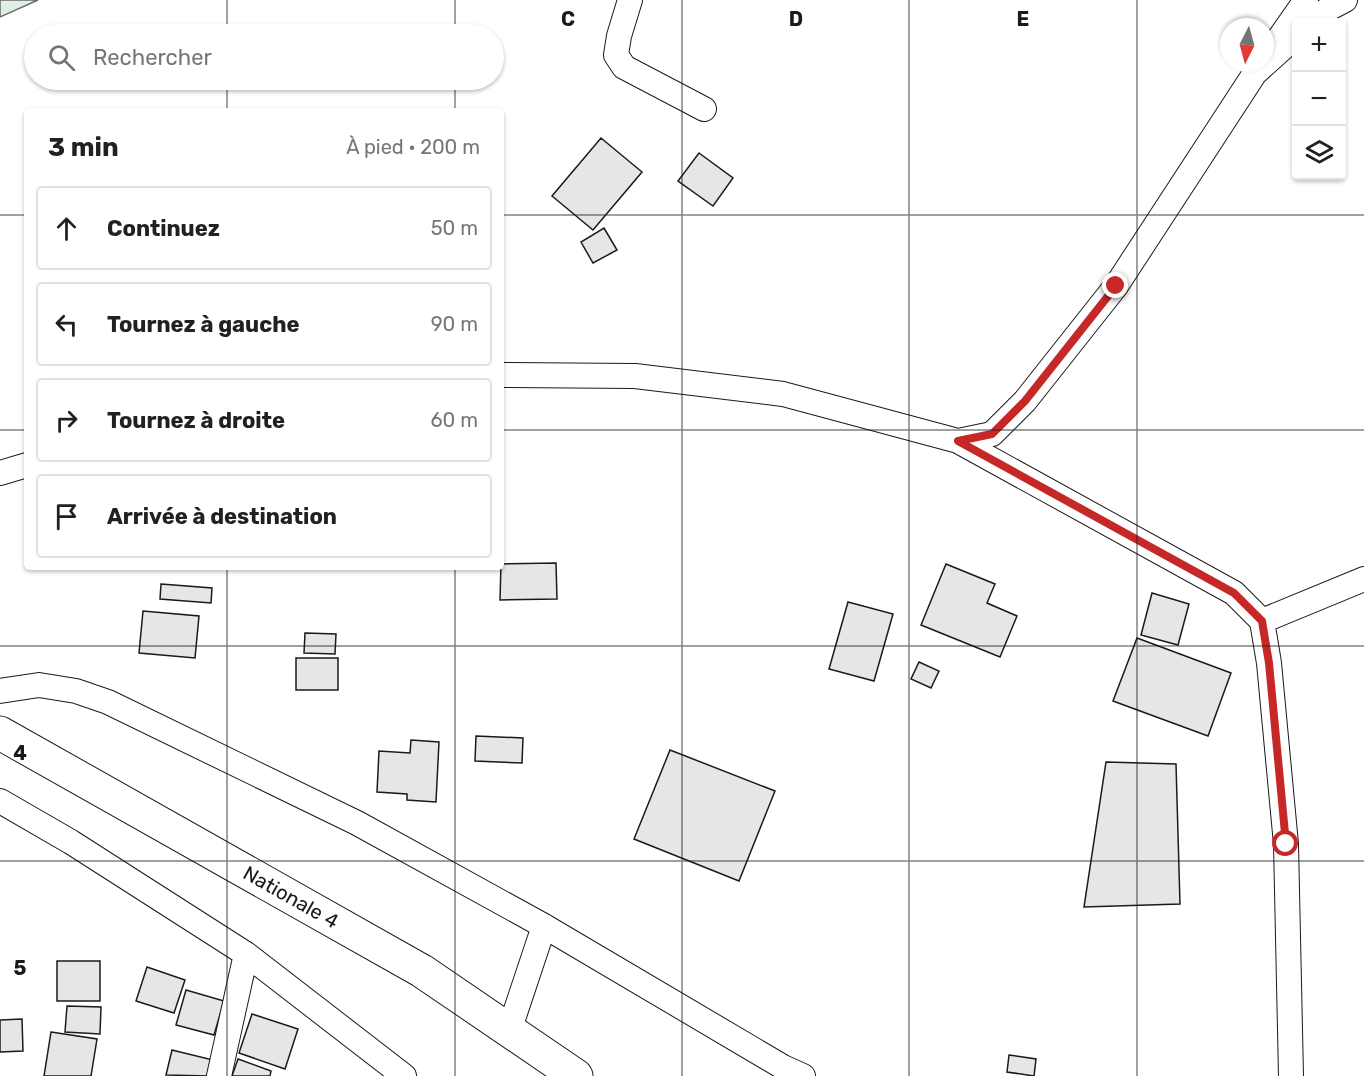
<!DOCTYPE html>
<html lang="fr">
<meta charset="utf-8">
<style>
body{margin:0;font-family:Rubik,sans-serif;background:#f2f2f2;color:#202124}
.controls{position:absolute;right:18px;top:18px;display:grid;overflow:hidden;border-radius:6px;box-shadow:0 2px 4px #0004}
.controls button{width:54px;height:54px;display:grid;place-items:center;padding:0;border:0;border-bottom:2px solid #e0e0e0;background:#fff;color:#202124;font:30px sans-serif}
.compass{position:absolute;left:1220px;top:18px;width:54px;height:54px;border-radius:50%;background:#fff;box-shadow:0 2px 4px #0004;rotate:186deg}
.stop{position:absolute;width:18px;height:18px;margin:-14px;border:4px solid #c62828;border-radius:50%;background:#fff}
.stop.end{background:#c62828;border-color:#fff;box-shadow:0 2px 6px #0008}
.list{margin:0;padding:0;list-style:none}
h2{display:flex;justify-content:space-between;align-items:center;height:78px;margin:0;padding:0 24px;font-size:26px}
h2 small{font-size:20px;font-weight:400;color:#757577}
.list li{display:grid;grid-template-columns:39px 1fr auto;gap:18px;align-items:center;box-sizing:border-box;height:84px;margin:0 12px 12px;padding:0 12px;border:2px solid #e0e0e0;border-radius:6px}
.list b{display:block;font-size:22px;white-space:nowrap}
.list em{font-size:20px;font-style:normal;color:#757577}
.icon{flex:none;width:33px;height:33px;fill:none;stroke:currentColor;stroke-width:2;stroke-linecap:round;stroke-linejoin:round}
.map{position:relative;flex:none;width:1364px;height:1076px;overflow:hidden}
.search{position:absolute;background:#fff;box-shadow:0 2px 4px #0004;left:24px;top:24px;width:480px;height:66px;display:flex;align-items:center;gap:15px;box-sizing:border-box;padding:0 21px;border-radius:33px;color:#757577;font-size:22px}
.panel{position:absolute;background:#fff;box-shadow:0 2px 4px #0004;left:24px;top:108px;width:480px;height:462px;border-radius:6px}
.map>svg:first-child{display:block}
.green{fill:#e0efe3;stroke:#6a6a6a;stroke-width:1.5}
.building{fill:#e6e6e6;stroke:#1a1a1a;stroke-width:1.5}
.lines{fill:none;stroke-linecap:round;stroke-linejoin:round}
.street-casing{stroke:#1a1a1a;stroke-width:26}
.highway-casing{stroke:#1a1a1a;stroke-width:35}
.street{stroke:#fff;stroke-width:24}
.highway{stroke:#fff;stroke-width:33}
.route{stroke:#c62828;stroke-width:8}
.grid{fill:none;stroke:#1a1a1a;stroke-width:1.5;stroke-opacity:0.55}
.labels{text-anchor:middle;stroke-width:4.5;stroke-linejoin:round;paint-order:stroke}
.street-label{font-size:20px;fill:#1a1a1a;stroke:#fff}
.grid-label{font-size:20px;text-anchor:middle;font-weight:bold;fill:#1a1a1a;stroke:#fff;stroke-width:4.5;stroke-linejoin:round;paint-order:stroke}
</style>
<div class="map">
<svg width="1364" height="1076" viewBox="0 0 1364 1076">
<rect width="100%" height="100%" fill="#fff"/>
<path class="green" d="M0,0H38L0,17Z"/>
<path class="building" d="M601,138L642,172L593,230L552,196Z
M699,153L733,178L713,206L678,181Z
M604,228L617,250L593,263L581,242Z
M556,563L557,599L500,600L501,564Z
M946,564L995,584L987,603L1017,616L1000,657L921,625Z
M161,584L212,588L211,603L160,599Z
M1152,593L1189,604L1178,645L1141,635Z
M848,602L893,614L874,681L829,669Z
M143,611L199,616L195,658L139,653Z
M305,633L336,634L335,654L304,653Z
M1137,638L1231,673L1208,736L1113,701Z
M296,658H338V690H296Z
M919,662L939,671L931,688L911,679Z
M476,736L523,738L522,763L475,761Z
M411,740L439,742L436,802L407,800V794L377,792L379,751L410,753Z
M670,750L775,791L739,881L634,839Z
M1106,762L1176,764L1180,904L1084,907Z
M57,961H100V1001H57Z
M147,967L185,980L174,1013L136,1001Z
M186,990L224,1001L214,1035L176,1025Z
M67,1006L101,1007L100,1034L65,1032Z
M252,1014L298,1029L285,1069L239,1053Z
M22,1019L23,1051L0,1052V1020Z
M51,1032L97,1039L91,1076H44Z
M172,1050L213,1060L209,1076L166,1075Z
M1009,1055L1036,1059L1034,1076L1007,1072Z
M238,1059L271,1071L270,1076H232Z"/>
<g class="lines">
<g class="street-casing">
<path id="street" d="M630,0L619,36L616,55L624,67L704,109
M1312,22L1328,9L1345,0
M1273,47L1306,0
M501,375L635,376L783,394L958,441L992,434L1025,401L1116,286L1255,73L1296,36
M958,441L1234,593L1262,621L1269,663L1286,844L1291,1076
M0,473L27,465
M1262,621L1364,579
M0,691L39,685L76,691L108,702L357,823L544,926L783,1067L803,1076
M0,801L71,842L246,954L404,1076
M509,1031L544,926
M219,1076L246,954"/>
</g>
<g class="highway-casing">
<g id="highway">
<path id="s1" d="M0,733L422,971L576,1076"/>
</g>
</g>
<use href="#street" class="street"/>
<use href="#highway" class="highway"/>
</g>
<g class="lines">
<path class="route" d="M1116,286L1025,401L992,434L958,441L1234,593L1262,621L1269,663L1286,844"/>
</g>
<path class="grid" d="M227,0V34M455,0V34M682,0V1076M909,0V1076M1137,0V1076M227,80V111M455,80V111M0,215H27M501,215H1364M0,430H27M501,430H1364M227,567V1076M455,567V1076M0,646H1364M0,861H1364"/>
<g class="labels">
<g class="street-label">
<text dy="7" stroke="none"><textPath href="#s1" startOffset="334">Nationale 4</textPath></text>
</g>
</g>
<g class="grid-label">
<text x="568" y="26">C</text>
<text x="796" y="26">D</text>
<text x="1023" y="26">E</text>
<text x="20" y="760">4</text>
<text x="20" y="975">5</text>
</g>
</svg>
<div class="controls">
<button>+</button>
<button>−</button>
<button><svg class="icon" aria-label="layers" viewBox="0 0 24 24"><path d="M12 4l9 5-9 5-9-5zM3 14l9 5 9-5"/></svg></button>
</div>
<svg class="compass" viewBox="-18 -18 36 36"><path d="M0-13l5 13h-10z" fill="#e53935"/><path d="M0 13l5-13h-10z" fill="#757577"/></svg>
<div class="stop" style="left:1286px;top:844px"></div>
<div class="stop end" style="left:1116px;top:286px"></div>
<div class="search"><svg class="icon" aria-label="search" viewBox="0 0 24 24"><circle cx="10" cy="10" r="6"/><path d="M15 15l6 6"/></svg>Rechercher</div>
<section class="panel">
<h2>3 min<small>À pied · 200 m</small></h2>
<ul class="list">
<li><svg class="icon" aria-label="ahead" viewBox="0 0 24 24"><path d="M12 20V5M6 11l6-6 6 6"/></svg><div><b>Continuez</b></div><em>50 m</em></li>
<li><svg class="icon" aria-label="left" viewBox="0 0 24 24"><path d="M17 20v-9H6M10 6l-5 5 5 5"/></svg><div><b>Tournez à gauche</b></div><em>90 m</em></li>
<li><svg class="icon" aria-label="right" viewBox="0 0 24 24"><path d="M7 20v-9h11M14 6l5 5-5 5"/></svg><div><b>Tournez à droite</b></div><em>60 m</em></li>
<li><svg class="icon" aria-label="arrive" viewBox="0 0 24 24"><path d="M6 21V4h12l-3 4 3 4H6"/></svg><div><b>Arrivée à destination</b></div></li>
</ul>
</section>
</div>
